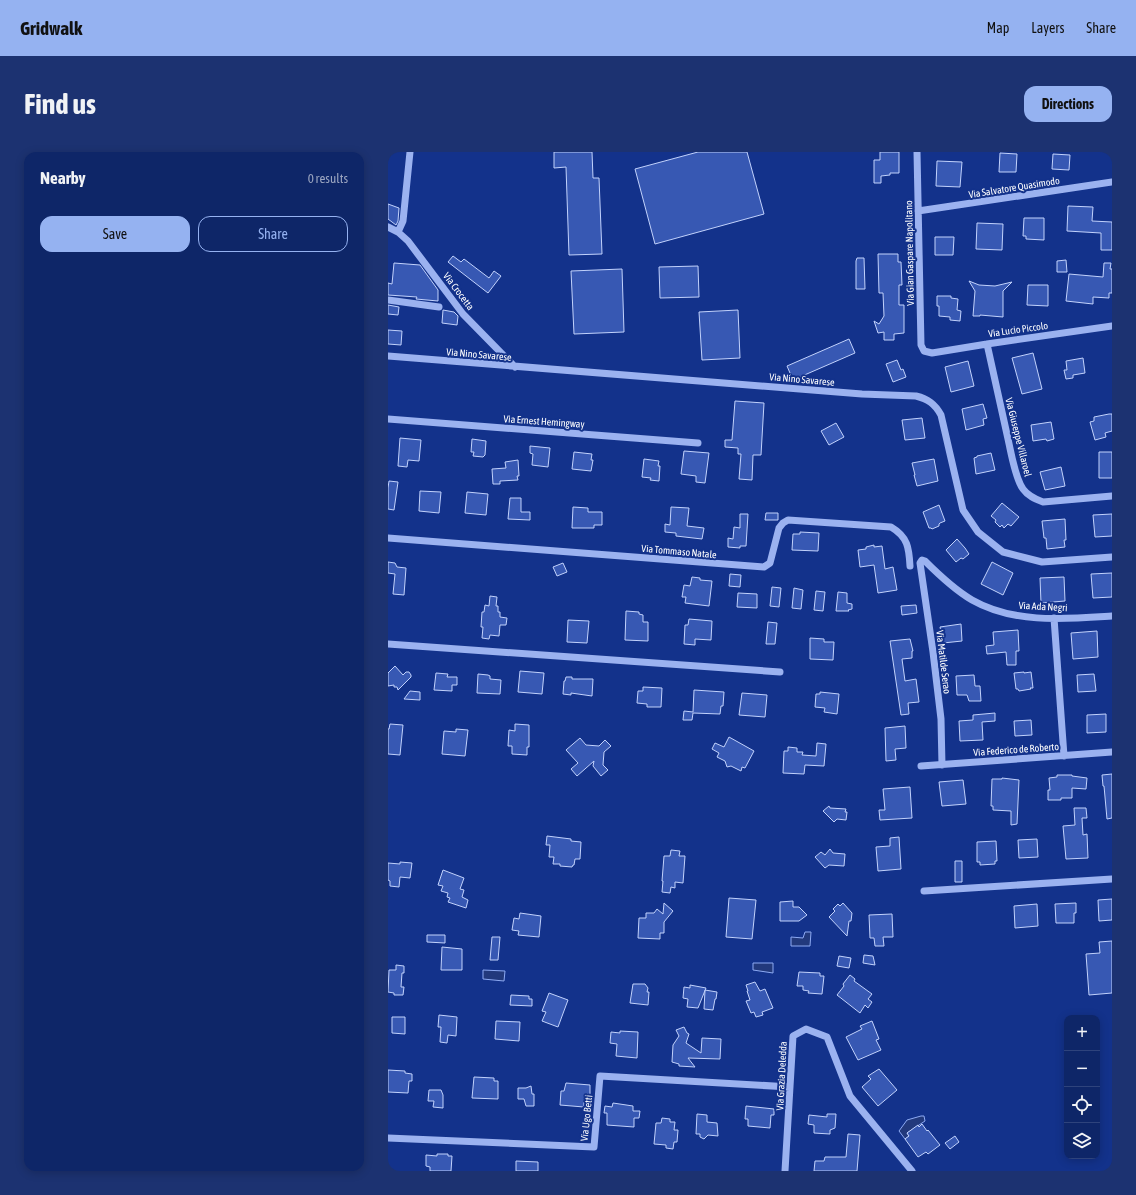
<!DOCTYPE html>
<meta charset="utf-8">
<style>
body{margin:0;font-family:"Asap Condensed",sans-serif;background:#1c3271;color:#f1f3f6}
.controls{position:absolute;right:12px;bottom:12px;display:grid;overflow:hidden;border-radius:8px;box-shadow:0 2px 10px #0003}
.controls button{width:36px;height:36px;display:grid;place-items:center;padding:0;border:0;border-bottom:1px solid #2e437c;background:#0e2668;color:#f1f3f6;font:20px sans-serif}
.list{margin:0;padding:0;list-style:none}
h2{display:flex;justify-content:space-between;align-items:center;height:52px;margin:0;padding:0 16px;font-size:17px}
h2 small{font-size:13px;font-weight:400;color:#9ba5c0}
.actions{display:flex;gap:8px;padding:12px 16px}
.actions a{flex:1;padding:9px 0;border:1px solid #95b2f1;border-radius:12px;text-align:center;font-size:14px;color:#95b2f1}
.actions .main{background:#95b2f1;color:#111}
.icon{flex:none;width:22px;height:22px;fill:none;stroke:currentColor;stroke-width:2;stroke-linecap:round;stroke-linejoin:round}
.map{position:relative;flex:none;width:724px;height:1019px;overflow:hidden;border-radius:12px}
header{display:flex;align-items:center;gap:24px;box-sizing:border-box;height:56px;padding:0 20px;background:#95b2f1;color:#111}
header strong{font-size:19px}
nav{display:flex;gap:22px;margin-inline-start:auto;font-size:14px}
.intro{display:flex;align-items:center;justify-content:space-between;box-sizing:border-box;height:96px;padding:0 24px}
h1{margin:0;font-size:28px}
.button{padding:10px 18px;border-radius:12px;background:#95b2f1;color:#111;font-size:14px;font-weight:700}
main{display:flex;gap:24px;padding:0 24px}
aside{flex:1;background:#0e2668;border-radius:12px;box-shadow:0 2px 10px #0003}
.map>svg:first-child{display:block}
.water{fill:#22397c;stroke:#8daaf3}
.building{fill:#3758b3;stroke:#c2d2fc}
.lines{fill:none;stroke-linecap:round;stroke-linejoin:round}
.minor{stroke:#9bb2f0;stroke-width:7}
.labels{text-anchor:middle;stroke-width:4;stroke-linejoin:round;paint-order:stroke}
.street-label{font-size:10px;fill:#fff;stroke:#13328b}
</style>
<header>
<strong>Gridwalk</strong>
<nav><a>Map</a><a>Layers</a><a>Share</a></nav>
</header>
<div class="intro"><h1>Find us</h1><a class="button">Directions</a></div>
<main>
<aside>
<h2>Nearby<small>0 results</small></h2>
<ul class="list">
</ul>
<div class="actions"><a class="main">Save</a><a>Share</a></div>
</aside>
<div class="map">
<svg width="724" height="1019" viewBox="0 0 724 1019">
<rect width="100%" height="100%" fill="#13328b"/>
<path class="water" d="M417,780H423L422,794H403V785L415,786Z
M365,811H385V821L365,818Z
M95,818L117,819L116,829L95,827Z
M533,964H536L537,969L519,981L521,984L517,987L511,979L519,968Z"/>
<path class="building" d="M166,0H204L205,26H211L214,102L181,103L178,15L166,16Z
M310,0H359L376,62L267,92L247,17Z
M492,0H511V21H502V23L493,24V31H486V8H492Z
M612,1L629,2L628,20H611Z
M665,2L682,3L681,18L664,17Z
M549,9L574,10L572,35L548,34Z
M0,52L11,56L10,69L8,73L0,67Z
M680,54L705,55L704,69L724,70V98H713V81L679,79Z
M636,66H656V88L638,87V84H635Z
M589,71L615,72L614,98L588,97Z
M547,85H566L565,103H547Z
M490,102H510V110H513L514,133H511V153H516V181L506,182V188H496V180L490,181L486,169L491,172L496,164L495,141H491Z
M65,104L73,110L76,107L101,126L106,119L113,124L100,141L60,110Z
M469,106H476L477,137H468V109Z
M678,108L679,120H669V109Z
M6,111L32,113L50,138V149L28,147L29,145L0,143V131L4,132Z
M716,111H723L722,117H724V141H721V146L705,145V152L678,149L681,122L715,125Z
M310,114L311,145L272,146L271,115Z
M234,117L236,180L186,182L183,119Z
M581,129L591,133L607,134L624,130L615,139V165L592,163V164H585L587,139Z
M640,133H660V154L639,153Z
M549,144H563V146L570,147L569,158L573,159L572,169L562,168V165L551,164V154H549Z
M0,153L11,155L10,163L0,162Z
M55,158L66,160L70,164L69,173L54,171Z
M350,158L352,206L314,208L311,160Z
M0,178L14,179L13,193L0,192Z
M461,187L467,201L405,228L399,214Z
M645,201L654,237L634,242L624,206Z
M695,206L697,221L685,223V226L678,227L676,218H679L678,209Z
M509,208L513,218L515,217L518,225L505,230L498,212Z
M580,209L586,234L563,240L557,215Z
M347,249L376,251L373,303H365L364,328L351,327L353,302H350V296L337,295V288H344Z
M595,252L599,266L595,267L596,273L578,278L574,257Z
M721,262H724V279L717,281L718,285L707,288L702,270L706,269V265Z
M534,266L537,286L517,288L514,268Z
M663,270L666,287L659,289L658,287L645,289L643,273Z
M448,271L456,285L441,293L433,279Z
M12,286L33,288L31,309L20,308L19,315L10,314Z
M84,287L98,289L97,303L95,305L85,304L86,300H83Z
M142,294L162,296L160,315L144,313L145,302L142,301Z
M296,299L321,301L317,331L308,330V324L293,322Z
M186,300L204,302L203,308H205L203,319L184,317Z
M711,300H724V326H711Z
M603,301L607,318L588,322L586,306L589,305V304Z
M256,307L271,309L270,314H272L271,329L262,328L263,326L254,325Z
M546,307L550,329L529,334L526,323H527L524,311Z
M130,308L131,324H129L130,328L112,329V332H105L104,317L118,316L117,310Z
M673,315L677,334L657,338L652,320Z
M1,329L10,330L6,358L0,357V336Z
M32,339L53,340L51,361L31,359Z
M79,340L100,342L98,363L77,361Z
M122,346H133V360H142V368L120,367Z
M614,351L631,365L623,374L620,372L616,376L614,373L612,375L607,370L608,368L603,364Z
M551,353L557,369L552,371L551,372V374L544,377L543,376H541L535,360Z
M185,355L200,356V360H214V373H206V376H184Z
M283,355L301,356L299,374L316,376L314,387L288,384V381L277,380V372L282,373Z
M378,361H390V368H377Z
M352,362H360L358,394H352V396L340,395V386L345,387L346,375L352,376Z
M724,362V384L707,385L705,363Z
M677,367L678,388H676L677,395L659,397L658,386H656L654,369Z
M412,380L431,381L430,399L404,398L405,382H412Z
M569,387L577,396L581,402L575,407L573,406L568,410L558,398Z
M486,393V395L494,394L497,417L505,415L509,438L490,441L486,413L472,415L470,398L478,397V395Z
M0,410L7,411L9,415L18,416L16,443L5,442L7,422L0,421Z
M604,410L625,421L615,443L593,432Z
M175,411L179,420L169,424L165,415Z
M724,421V445L705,446L703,422Z
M342,422L353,423L352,435L341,434Z
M304,425L312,426V428L324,429L321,454L297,451L298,445H294L296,433L302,434Z
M676,425L677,449L653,451L652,426Z
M384,435L393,436L391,455L382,454Z
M406,436L415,438L413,457L404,456Z
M428,439L437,440L435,459L426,458Z
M450,440L459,441V451L464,452V457L460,458L461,459H448Z
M350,441L369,442V456L349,455Z
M102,444L109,445L108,454H110V460H112V465L119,466L118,473H112L111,484L102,483L101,487L94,486L95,475H93L94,460H96L97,453L101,454Z
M528,453L529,461L514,463L513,454Z
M238,459L251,460V462L255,463V470H260V489L237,488Z
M301,467L324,469L323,488L307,487V493L296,492L297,473H300Z
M180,468L201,469L199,491L179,490Z
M380,470L389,471L387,492H378Z
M573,472L574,489L555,491L552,475Z
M630,478L631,499H628V513H619L618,500L599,502L598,494L606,493L605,480Z
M709,479L710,505L685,507L683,481Z
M422,486L436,487V490H446L445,508L422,507Z
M522,487L525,499H524V506L514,507L517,529L528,527L531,550L520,551L521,562L513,563L502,489Z
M7,514L15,523L18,520H21L23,523V525L10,538L9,535H6V533L0,534V521Z
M132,519L156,521L154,542L130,540Z
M636,520V521L643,520L645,536H642L643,537L631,539L630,537H628L626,521Z
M48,521L60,522L59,525H69V533H64V539L46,538Z
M90,522L100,523L102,524V527L113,528L112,542L89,541Z
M706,522L708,539L690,540L689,523Z
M586,523L587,534H592L593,549H581L579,543H569L568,524Z
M178,525H184V527H205L204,544L183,541V543L175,542L176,529H177Z
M255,535L274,536L273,555H259V552L249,551L250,539H255Z
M306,538L336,540L335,554H333L332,562L305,561L304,568H295L296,559L305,560Z
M22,539L32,540V548L16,547Z
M432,540L451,542L449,562L436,560L437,556L427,555L428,542H432Z
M354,541L379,543L377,565L351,563Z
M607,561V569L594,570L595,588L572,589L571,569L585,568V563Z
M718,562V580L699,581V563Z
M643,568L644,583L627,584L626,569Z
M2,572L15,573L12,603L0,602V577H1Z
M127,572L141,573V595H139V603L124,602V594H120L121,578L127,579Z
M517,574L518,596L507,597L508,608L498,609L497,576Z
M68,577L80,578L77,604L54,602L56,579L68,580Z
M341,585L366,599L357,616L354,615L353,619L343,614L339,615L337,609L329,605L331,601L324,597L327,591L336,595Z
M192,586L198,593L211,594L217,588L223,594L216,600L215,613L220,618L213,624L205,614L206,609L189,624L183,617L190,611L178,598Z
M429,591L438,592L436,614L417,613L416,622L395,621L396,599H400V595L409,596V600H415L414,603L428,604Z
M724,622V666L719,667L716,634H715L714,623Z
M669,623H684V624L699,626L698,637L684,636V646H673V648H660V638H662L661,626L669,625Z
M614,626L631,628L629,672L623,673V659L605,658V654H603L604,627H614Z
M575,628L578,652L554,654L551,630Z
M522,635L524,666L492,668L491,658H497L495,637Z
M441,654L442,656L458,657L457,660H459L458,668L449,667L446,670L435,659Z
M686,656H698L699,666H694L695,683L699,682L700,706L678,707L675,674L687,673Z
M159,684L183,687V689L193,690L192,707H187L186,713H185L184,715L172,714V712H165L166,705H161L162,693H158Z
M511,685L513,717L490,719L488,695L502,694V686Z
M649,687L650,705L631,706L630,688Z
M608,689L609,709H607V712L592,713V710H589V690Z
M442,697L445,701L457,702L456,714L441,713L437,716L427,705L433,700L437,703Z
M283,698L292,699L291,704H297L295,731L287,730V736L283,735L282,741L274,740L275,729H274L276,704H282Z
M567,709H574V730H567Z
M12,710L24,711L22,726L12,725L11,735L2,734V729L0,728V711L12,712Z
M55,718L76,726L72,737L76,738L74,745L80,748L78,756L60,750L62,746L59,745L60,741L53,739L55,734L50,733Z
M341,746L368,748L364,787L338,785Z
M724,747V768L711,769L710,748Z
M405,749V755H411L419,763L411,769H392V750Z
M276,751L285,759L276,770V781H272V787L250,786L251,766H258V761H266L269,757L275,762Z
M455,751L464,761L463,769H461L459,784L441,765L447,759L445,757L450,752L452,754Z
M688,751V761H686V771H668L667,752Z
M649,752L650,774L627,776L626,754Z
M132,761L153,764L151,785L130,783L131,779L124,778L126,766L131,767Z
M504,762L505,785H495L496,794H487L486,786H482L481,763Z
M39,783H57V791L39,790Z
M104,785H112L110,808H102Z
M724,789V841L701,843L698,802L712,801L711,790Z
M54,795L74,797V818H53Z
M476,803L485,804L487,813L475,811Z
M451,804L463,806L461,816L449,814Z
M8,813L16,814V821H14L13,835H16L15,843H6V841L0,840L1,818H8Z
M411,820L432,821V824H436L434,842L420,841L421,839L415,838V834H409Z
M462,823L467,827L466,829L484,842L480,847L484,850L480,856L477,853L472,861L449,843L456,834L455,832Z
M367,830L372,839L377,837L385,856L374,860L375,863L368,865L366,860L363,861L358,849L362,848L359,839H360L358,833Z
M245,832H257L260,836L259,840H261L260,853L242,851Z
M302,833L318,836L310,856L299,855L300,847L295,846L296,835L302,836Z
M317,838L329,840L328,847H327L325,858L316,857Z
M161,841L180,848L170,875L154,869L158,860L154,859Z
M123,843L141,844V847H144V854L122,853Z
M51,863L69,865L68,884L60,883L59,891L52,890L53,875H50Z
M4,865H17V882L4,881Z
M108,869L132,870L131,889L107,887Z
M484,869L491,887L488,888L493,898L470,908L458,885L474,877L472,874Z
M296,875L299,881L301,882L298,891L313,901L314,886L333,887L332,907L300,906L307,915L291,914V912L284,910L285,893L291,884L288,878Z
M232,879L250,880L249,906L228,904L229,892L222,891L223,880L232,881Z
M491,917L509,938L490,954L474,935L483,927L480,924Z
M0,918L17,919V921L24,922V929H21L20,941L0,940Z
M86,925L106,926V929H110V947L84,946Z
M178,931L202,933V943L199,942V950H196V955L172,953L173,939H176Z
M143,934L144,942H146V954H138L136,947H130V936H138Z
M41,938H53L55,943V956L45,955L46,949H40Z
M225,951L245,954V959H252L251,966H246V975L219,973V961H216L217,954L224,955Z
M358,954L386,957V963H383L382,976L360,974V967H357Z
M309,962L319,963V970L329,971L330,984L320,983L316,987L312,985V982H308Z
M439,962H448L447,976L442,978V982L426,981V973L420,972L421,963L439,965Z
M274,966L282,967V970H287L286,978H290L289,990H286L285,997L278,996V993L266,992L268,971H273Z
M534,972L539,979L540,978L552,993L540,1002L538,1000L530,1005L517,987L521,984L519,981L530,973L531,975Z
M460,982L472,983L469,1019H426L427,1009H436L437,1005H458Z
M567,984L571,990L562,997L557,991Z
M49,1002H60V1004H64L63,1019H42V1015L38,1014V1003L49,1004Z
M128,1009L150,1010V1019H128Z"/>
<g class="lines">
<path class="minor" d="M529,0L533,193L536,199L544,201L599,192L724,174
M530,59L724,30
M0,75L10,80L20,89L75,162L127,215
M10,80L15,69L22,0
M0,148L51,155
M599,192C606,224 613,255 620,287C623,300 627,326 635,337C640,344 647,347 655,350L724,344
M0,204L474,242L528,244C540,247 547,252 553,263L575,358L590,380L615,400L654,410L724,405
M0,267L310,291
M0,386L376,415L382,411L391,376L395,371L400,368L503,375C520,385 521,396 522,414
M666,466L676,604
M0,492L392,520
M554,613L553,567L545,500L532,411L534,408L537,409C551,423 567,438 584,448C626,472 678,467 724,464
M533,614L724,600
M536,739L724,727
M0,986L206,995L212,924L402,935
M397,1019L405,884L418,877L439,885L462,944L524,1019"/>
</g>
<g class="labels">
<g class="street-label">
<text transform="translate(626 35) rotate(-9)" y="4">Via Salvatore Quasimodo</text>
<text transform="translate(521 101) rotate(-91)" y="4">Via Gian Gaspare Napolitano</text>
<text transform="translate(71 139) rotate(53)" y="4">Via Crocetta</text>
<text transform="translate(630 177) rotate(-8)" y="4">Via Lucio Piccolo</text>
<text transform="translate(91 202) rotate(5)" y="4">Via Nino Savarese</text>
<text transform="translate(414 227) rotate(5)" y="4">Via Nino Savarese</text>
<text transform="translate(156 269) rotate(4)" y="4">Via Ernest Hemingway</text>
<text transform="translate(631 285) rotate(76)" y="4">Via Giuseppe Villaroel</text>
<text transform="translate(291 399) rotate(5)" y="4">Via Tommaso Natale</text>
<text transform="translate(655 454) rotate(3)" y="4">Via Ada Negri</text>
<text transform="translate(556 510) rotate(83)" y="4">Via Matilde Serao</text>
<text transform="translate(628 597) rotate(-4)" y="4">Via Federico de Roberto</text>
<text transform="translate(393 924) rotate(-87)" y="4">Via Grazia Deledda</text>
<text transform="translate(198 966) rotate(-84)" y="4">Via Ugo Betti</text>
</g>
</g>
</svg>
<div class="controls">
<button>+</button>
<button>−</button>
<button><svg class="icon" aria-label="locate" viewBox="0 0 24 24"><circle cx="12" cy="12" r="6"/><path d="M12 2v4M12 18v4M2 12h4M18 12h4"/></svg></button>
<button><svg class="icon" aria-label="layers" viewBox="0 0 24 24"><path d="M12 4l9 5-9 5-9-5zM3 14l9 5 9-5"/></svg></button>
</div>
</div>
</main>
